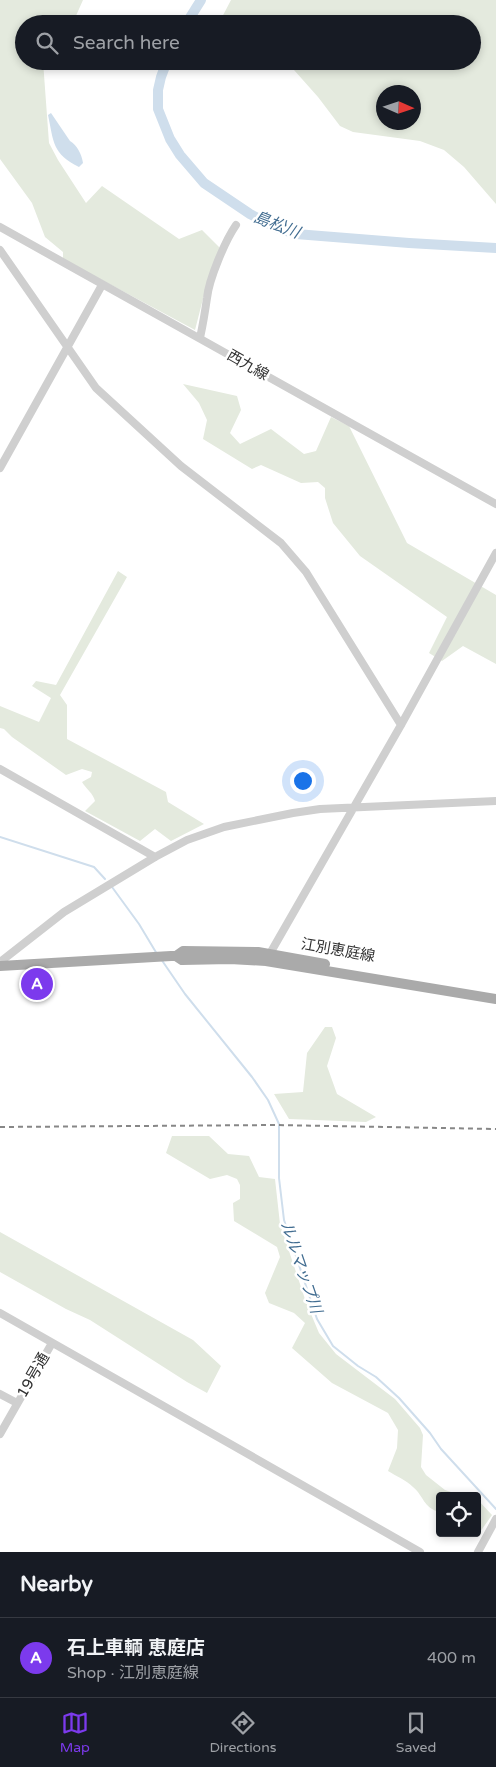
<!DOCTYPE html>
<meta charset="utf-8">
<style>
body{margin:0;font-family:"Varela Round","Noto Sans JP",sans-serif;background:#20242c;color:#f1f3f6}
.controls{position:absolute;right:15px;bottom:15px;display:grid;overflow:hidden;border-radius:5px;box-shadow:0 2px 8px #0003}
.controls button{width:45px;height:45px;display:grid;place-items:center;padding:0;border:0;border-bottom:1px solid #363941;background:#171b24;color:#f1f3f6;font:25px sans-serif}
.compass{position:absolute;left:376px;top:85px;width:45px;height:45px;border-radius:50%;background:#171b24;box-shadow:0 2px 8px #0003;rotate:93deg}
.you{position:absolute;left:302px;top:780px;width:18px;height:18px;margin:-12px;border:4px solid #fff;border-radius:50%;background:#1a73e8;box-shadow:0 0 0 8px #1a73e833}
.badge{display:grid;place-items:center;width:32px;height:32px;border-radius:50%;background:#7c3aed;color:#fff;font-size:16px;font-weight:700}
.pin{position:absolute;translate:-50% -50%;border:2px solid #fff;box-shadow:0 1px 5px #0006}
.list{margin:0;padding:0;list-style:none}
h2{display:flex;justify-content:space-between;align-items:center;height:65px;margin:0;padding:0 20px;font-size:21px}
h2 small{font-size:16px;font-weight:400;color:#9ea1a6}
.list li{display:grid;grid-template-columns:32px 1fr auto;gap:15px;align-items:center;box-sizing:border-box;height:80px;padding:0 20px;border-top:1px solid #363941}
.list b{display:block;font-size:19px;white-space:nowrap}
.list p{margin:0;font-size:16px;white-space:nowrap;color:#9ea1a6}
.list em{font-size:16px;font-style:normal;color:#9ea1a6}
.icon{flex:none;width:28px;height:28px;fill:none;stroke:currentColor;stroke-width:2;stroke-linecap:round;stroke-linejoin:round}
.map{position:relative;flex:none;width:496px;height:1552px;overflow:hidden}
.search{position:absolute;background:#171b24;box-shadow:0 2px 8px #0003;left:15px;right:15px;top:15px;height:55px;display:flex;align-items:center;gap:12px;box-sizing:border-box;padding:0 18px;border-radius:28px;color:#9ea1a6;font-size:19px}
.sheet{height:145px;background:#171b24}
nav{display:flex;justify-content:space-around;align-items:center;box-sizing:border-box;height:70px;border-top:1px solid #363941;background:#171b24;font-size:14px;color:#9ea1a6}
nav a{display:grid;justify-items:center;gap:2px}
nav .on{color:#7c3aed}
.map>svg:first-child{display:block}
.green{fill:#e4eade;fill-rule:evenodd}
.water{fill:#cfdeec}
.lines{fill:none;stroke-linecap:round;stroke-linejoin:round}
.stream{stroke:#cfdeec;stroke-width:2}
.river{stroke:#cfdeec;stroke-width:10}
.minor{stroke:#cfcfcf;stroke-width:8}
.major{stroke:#aaa;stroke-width:10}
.rail{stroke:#878787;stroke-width:2;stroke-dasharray:5 4;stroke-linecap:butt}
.labels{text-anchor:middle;stroke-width:5;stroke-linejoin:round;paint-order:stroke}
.street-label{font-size:15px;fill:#323232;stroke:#fff}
.water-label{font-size:16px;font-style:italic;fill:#426d91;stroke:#fff}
</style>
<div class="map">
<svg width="496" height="1552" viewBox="0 0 496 1552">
<rect width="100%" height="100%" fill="#fff"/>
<path class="green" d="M0,0H83L75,18L68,24H24V61H43L49,143L58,160L86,203L102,186L179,239L202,230L220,248L205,291L195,330L63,259V252L45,237L32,203L0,159Z
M231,0H496V204L464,167L444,150L420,141L353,132L340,126L318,97L286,61H472V24H221L220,21ZM384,92H414V122H384Z
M183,384L237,396L241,410L230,433L240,444L271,429L304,454L316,451L331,417L349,426L407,543L496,595V664L463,646L442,661L429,653L447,617L360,556L333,523L325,498V488L318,482L301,483L261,465L252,469L203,439L207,420L199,403Z
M118,571L127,577L60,695L67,705V739L166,792L168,802L204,824L171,841L155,829L140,841L85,811L95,801C93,793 86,789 82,782L91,777L92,772L82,769L66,775L12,737L4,729L0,728V706L39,722L51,698L32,686L36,681L56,685Z
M325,1027H332L336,1038L327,1066L337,1094L376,1117L366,1122L289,1119L274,1094L303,1092L307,1053Z
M172,1136H209L228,1154L249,1156L259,1177L275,1179L280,1224L306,1302L319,1333L336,1354L395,1399L420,1428L423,1435L421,1467L426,1475L445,1490L457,1494L473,1493L475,1496H440V1512C423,1508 424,1496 413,1487C406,1480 396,1476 388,1471L397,1448L398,1430L388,1413L332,1383L292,1348L305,1323L294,1313L269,1303L265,1293L280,1257L277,1247L234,1221L233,1203L240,1199V1185L237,1179L227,1175L210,1179L166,1153Z
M0,1232L193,1340L221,1366L207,1393L187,1382L90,1320L66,1309L0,1272Z
M477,1499L492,1515L480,1532L477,1530Z"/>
<path class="water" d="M51,113L70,141C77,145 82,155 83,163L79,167C52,153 54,143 48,115Z"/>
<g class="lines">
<path class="stream" d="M0,837L94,867L105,879
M112,887L139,924L157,954
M161,959L185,994L252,1077L268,1100L279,1124V1178L284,1220L317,1319L333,1346L358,1366L376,1377L399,1398L430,1433L441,1449L496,1509"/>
<path class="river" d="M186,24L201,0
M167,61L161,77L158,90V109L170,139L180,155L204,183L250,214L277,228L296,234L409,243L496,248"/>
<path class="minor" d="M0,227L496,504
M0,250L96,388L181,466L281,543L306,572L401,725
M200,338C203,324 205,312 207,298C209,279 225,241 236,225
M0,468L102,285
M0,769L155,857
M268,957L401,725L496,553
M0,962L64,912L155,857L187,840L224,827L293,813L320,809L496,801
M0,1313L420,1552
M0,1394L17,1403
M0,1434L52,1343
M478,1552L496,1519"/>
<path class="major" d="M176,956L183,951L258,952L325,964
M0,966L171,956H176L182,960L230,959L266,961L496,999"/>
<path class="rail" d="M0,1127L275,1125L496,1129"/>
</g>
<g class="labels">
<g class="street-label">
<text transform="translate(248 365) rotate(30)" y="5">西九線</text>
<text transform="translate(338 950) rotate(10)" y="5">江別恵庭線</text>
<text transform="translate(33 1375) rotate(-60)" y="5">19号通</text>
</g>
<g class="water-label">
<text transform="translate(277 224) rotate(21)" y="6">島松川</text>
<text transform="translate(302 1267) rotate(71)" y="6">ルルマップ川</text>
</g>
</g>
</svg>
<div class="controls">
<button><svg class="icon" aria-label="locate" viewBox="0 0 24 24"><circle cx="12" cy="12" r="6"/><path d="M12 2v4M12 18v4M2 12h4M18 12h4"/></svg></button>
</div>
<svg class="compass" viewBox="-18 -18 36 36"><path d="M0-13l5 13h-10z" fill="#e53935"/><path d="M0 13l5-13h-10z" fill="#9ea1a6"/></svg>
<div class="you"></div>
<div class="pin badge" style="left:37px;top:984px">A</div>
<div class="search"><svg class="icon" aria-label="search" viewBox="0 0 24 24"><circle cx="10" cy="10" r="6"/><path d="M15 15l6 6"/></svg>Search here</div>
</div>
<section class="sheet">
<h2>Nearby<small></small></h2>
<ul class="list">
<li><span class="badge">A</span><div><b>石上車輌 恵庭店</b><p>Shop · 江別恵庭線</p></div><em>400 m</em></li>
</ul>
</section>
<nav>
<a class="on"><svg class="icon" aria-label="map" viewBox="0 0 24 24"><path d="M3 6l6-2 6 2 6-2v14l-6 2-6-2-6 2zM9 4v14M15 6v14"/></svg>Map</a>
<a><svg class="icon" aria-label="directions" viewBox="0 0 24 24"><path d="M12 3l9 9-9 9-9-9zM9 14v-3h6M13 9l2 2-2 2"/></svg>Directions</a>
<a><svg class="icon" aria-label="saved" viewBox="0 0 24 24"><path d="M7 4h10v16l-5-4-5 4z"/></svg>Saved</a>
</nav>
